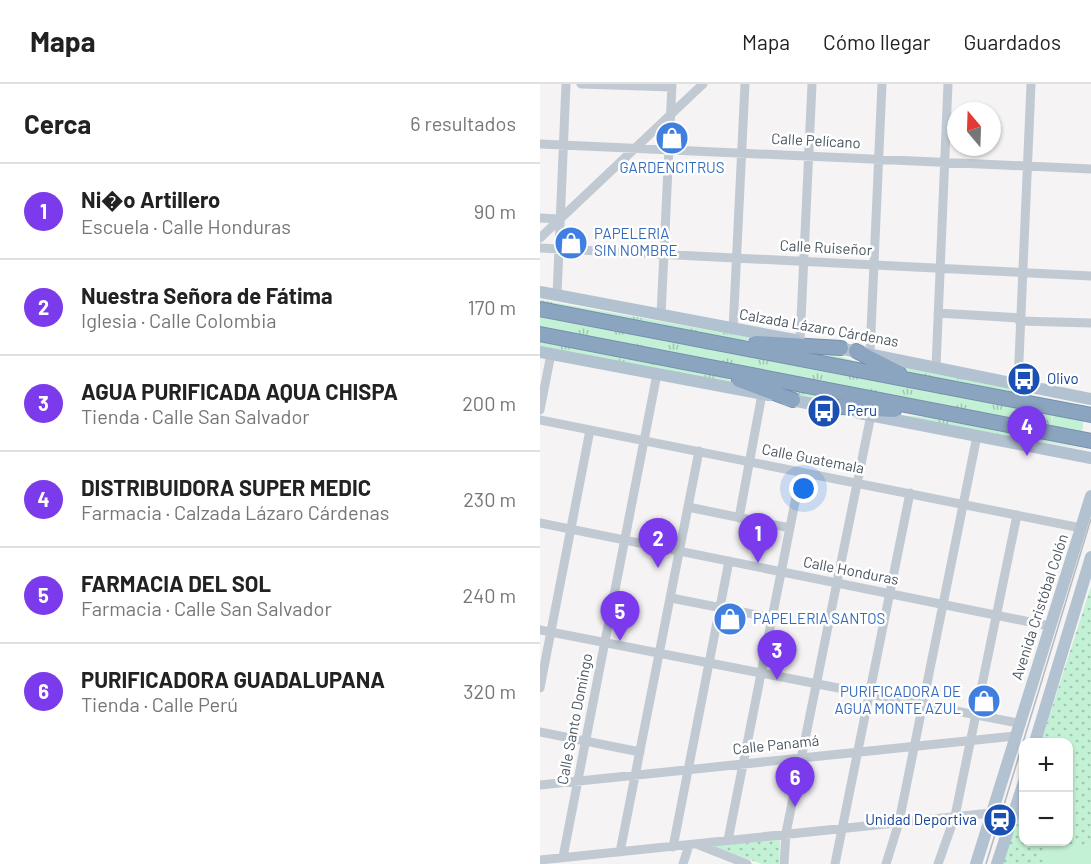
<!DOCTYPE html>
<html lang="es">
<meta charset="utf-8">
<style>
body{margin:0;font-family:Barlow,sans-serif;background:#f6f6f6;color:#222}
.controls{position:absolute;right:18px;bottom:18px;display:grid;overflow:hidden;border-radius:12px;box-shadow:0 2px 4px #0004}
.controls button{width:54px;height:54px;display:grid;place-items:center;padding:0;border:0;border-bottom:2px solid #e0e0e0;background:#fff;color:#222;font:30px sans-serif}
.compass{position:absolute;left:407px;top:18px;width:54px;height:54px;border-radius:50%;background:#fff;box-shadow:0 2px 4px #0004;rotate:341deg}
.you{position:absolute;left:264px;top:405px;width:21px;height:21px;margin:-15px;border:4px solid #fff;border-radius:50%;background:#1a73e8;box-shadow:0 0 0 9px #1a73e833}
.badge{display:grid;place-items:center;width:39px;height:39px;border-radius:50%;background:#7c3aed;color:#fff;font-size:20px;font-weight:700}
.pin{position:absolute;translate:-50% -50px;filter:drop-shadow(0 2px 3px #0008)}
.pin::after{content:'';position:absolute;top:32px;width:21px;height:18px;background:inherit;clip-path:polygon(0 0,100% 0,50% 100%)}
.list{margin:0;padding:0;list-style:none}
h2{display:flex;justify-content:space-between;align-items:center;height:78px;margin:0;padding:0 24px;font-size:26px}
h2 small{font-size:20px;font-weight:400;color:#767676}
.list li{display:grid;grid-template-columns:39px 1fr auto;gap:18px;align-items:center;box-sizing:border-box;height:96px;padding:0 24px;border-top:2px solid #e0e0e0}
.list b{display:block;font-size:22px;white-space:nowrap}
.list p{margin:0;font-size:20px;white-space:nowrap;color:#767676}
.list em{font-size:20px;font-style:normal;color:#767676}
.map{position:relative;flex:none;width:551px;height:780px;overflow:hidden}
header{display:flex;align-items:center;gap:36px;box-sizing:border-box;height:84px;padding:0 30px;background:#fff;border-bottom:2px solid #e0e0e0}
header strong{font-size:28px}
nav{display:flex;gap:33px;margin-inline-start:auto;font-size:21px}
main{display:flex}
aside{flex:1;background:#fff}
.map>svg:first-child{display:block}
.grass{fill:url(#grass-tufts)}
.park{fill:url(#park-dots)}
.pitch{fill:#c3f1d5}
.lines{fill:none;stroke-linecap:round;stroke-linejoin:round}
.highway-casing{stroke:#7690ad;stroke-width:16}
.minor{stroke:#c1cad2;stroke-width:9}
.major{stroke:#b3c2d1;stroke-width:12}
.highway{stroke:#8ba5c1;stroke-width:14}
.tram{stroke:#b5b8bd;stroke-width:1.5}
.labels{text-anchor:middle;stroke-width:5;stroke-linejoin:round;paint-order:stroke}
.street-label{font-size:15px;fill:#4a5661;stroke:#fff}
.shop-label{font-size:15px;fill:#366cbe;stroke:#fff;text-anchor:start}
.transit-label{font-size:15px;fill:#164399;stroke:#fff;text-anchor:start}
</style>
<header>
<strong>Mapa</strong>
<nav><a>Mapa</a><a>Cómo llegar</a><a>Guardados</a></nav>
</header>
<main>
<aside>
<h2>Cerca<small>6 resultados</small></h2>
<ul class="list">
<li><span class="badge">1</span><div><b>Ni�o Artillero</b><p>Escuela · Calle Honduras</p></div><em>90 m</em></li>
<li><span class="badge">2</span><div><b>Nuestra Señora de Fátima</b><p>Iglesia · Calle Colombia</p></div><em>170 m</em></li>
<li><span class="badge">3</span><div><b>AGUA PURIFICADA AQUA CHISPA</b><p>Tienda · Calle San Salvador</p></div><em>200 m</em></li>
<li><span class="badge">4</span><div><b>DISTRIBUIDORA SUPER MEDIC</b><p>Farmacia · Calzada Lázaro Cárdenas</p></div><em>230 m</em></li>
<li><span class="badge">5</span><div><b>FARMACIA DEL SOL</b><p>Farmacia · Calle San Salvador</p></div><em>240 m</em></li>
<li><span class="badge">6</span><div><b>PURIFICADORA GUADALUPANA</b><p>Tienda · Calle Perú</p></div><em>320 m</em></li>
</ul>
</aside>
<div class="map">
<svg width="551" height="780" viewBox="0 0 551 780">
<defs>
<pattern id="grass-tufts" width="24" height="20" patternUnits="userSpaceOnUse" patternTransform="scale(1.5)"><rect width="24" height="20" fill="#c3f1d5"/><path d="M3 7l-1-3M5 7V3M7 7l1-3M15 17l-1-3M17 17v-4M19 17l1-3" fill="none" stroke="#a0c6b0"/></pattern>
<pattern id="park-dots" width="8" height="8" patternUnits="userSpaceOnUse" patternTransform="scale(1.5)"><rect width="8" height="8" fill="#c3f1d5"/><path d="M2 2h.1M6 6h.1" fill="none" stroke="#a0c6b0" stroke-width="1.8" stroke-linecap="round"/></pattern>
</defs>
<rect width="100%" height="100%" fill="#f5f3f3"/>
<path class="grass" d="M0,216L231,257L159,254L0,220Z
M0,232L512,331L510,343L0,245Z
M0,258L172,289L221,308L0,265Z
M221,265C275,265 302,270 352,290Z
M350,279L469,304L518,321L375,292Z
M209,295L343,323L282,320Z
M337,329L405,335L549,366Z"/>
<path class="park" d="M551,502V780H461L483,712L484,758H528V658H501Z
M240,754L239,780H222L173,762Z"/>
<path class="pitch" d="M515,322L543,327V344L535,359L508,354Z
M505,759L551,761V780H504Z"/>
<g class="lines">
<g class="highway-casing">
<path id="highway" d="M0,225L551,331
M0,250L551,357
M216,259L301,264
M316,267L359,289
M199,296L253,316
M284,322L354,326"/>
</g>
<path class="minor" d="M41,0L132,3
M0,60L551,85
M0,134L19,135
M0,154L163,0
M0,164L551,192
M17,211L26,0
M398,229L480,234
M121,231L132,0
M479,237L551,239
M193,246L205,0
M260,257L272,0
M330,269L342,0
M396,283L408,0
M478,299L491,0
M0,326L11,270
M0,336L541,444
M148,423L250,444
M199,434L222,310
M0,439L510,542
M131,514L233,534
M0,546L478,639
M0,604L50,346
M0,648L100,668
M0,701L475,652
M188,756L261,388
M159,761L207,780
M133,763L189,477
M80,768L159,367
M23,773L117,290
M0,776L451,729
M143,780L149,761
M244,780L246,749L331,331
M295,780L370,409
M346,780L359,738L437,352
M398,780L415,732L477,431"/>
<path class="major" d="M0,208L255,256
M293,263L551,315
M0,268L229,311
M246,315L293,324
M319,329L551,374
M495,658L551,473
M436,780L551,412
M457,780L484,698"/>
<use href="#highway" class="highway"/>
<path class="tram" d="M446,780L551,435"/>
</g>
<defs>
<g id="shop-disc" transform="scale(1.725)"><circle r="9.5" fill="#3f7fe0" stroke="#fff"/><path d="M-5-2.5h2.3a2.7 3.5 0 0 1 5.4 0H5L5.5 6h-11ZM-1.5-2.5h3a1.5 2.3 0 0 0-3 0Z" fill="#fff"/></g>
<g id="bus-disc" transform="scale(1.725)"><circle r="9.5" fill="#1a4fb4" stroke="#fff"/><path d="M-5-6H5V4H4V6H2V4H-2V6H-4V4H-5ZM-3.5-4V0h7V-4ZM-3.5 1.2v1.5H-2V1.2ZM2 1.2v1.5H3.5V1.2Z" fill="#fff"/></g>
<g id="station-disc" transform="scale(1.725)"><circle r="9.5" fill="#1a4fb4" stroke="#fff"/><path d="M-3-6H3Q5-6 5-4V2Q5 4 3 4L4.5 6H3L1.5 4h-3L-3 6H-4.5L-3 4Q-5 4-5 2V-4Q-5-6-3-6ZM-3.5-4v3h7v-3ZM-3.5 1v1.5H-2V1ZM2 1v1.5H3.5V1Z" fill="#fff"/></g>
</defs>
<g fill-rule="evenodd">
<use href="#shop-disc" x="132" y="54"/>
<use href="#shop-disc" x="31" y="159"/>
<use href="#bus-disc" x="484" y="295"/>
<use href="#bus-disc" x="284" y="327"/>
<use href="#shop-disc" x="190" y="535"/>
<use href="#shop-disc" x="444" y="617"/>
<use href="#station-disc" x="460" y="736"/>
</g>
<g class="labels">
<g class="street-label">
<text transform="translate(276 57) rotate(3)" y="5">Calle Pelícano</text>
<text transform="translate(286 164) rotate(3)" y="5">Calle Ruiseñor</text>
<text transform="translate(279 244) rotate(10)" y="5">Calzada Lázaro Cárdenas</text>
<text transform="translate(273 375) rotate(11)" y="5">Calle Guatemala</text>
<text transform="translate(311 487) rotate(11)" y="5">Calle Honduras</text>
<text transform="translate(500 523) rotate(-72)" y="5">Avenida Cristóbal Colón</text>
<text transform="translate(35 635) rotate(-79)" y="5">Calle Santo Domingo</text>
<text transform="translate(236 661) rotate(-6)" y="5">Calle Panamá</text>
</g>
<g class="shop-label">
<text x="132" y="89" text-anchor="middle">GARDENCITRUS</text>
<text x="54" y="155">PAPELERIA<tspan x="54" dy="17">SIN NOMBRE</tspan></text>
<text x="213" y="540">PAPELERIA SANTOS</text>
<text x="421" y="613" text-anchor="end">PURIFICADORA DE<tspan x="421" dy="17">AGUA MONTE AZUL</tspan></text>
</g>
<g class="transit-label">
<text x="507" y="300">Olivo</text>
<text x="307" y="332">Peru</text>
<text x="437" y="741" text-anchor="end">Unidad Deportiva</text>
</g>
</g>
</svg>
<div class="controls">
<button>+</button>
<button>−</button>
</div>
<svg class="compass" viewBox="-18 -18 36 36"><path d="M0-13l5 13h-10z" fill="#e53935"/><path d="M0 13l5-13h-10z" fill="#767676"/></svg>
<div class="you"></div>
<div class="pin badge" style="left:218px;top:479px">1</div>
<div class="pin badge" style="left:118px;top:484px">2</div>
<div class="pin badge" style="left:237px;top:596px">3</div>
<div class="pin badge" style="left:487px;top:372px">4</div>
<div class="pin badge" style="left:80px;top:557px">5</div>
<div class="pin badge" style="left:255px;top:723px">6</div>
</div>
</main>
